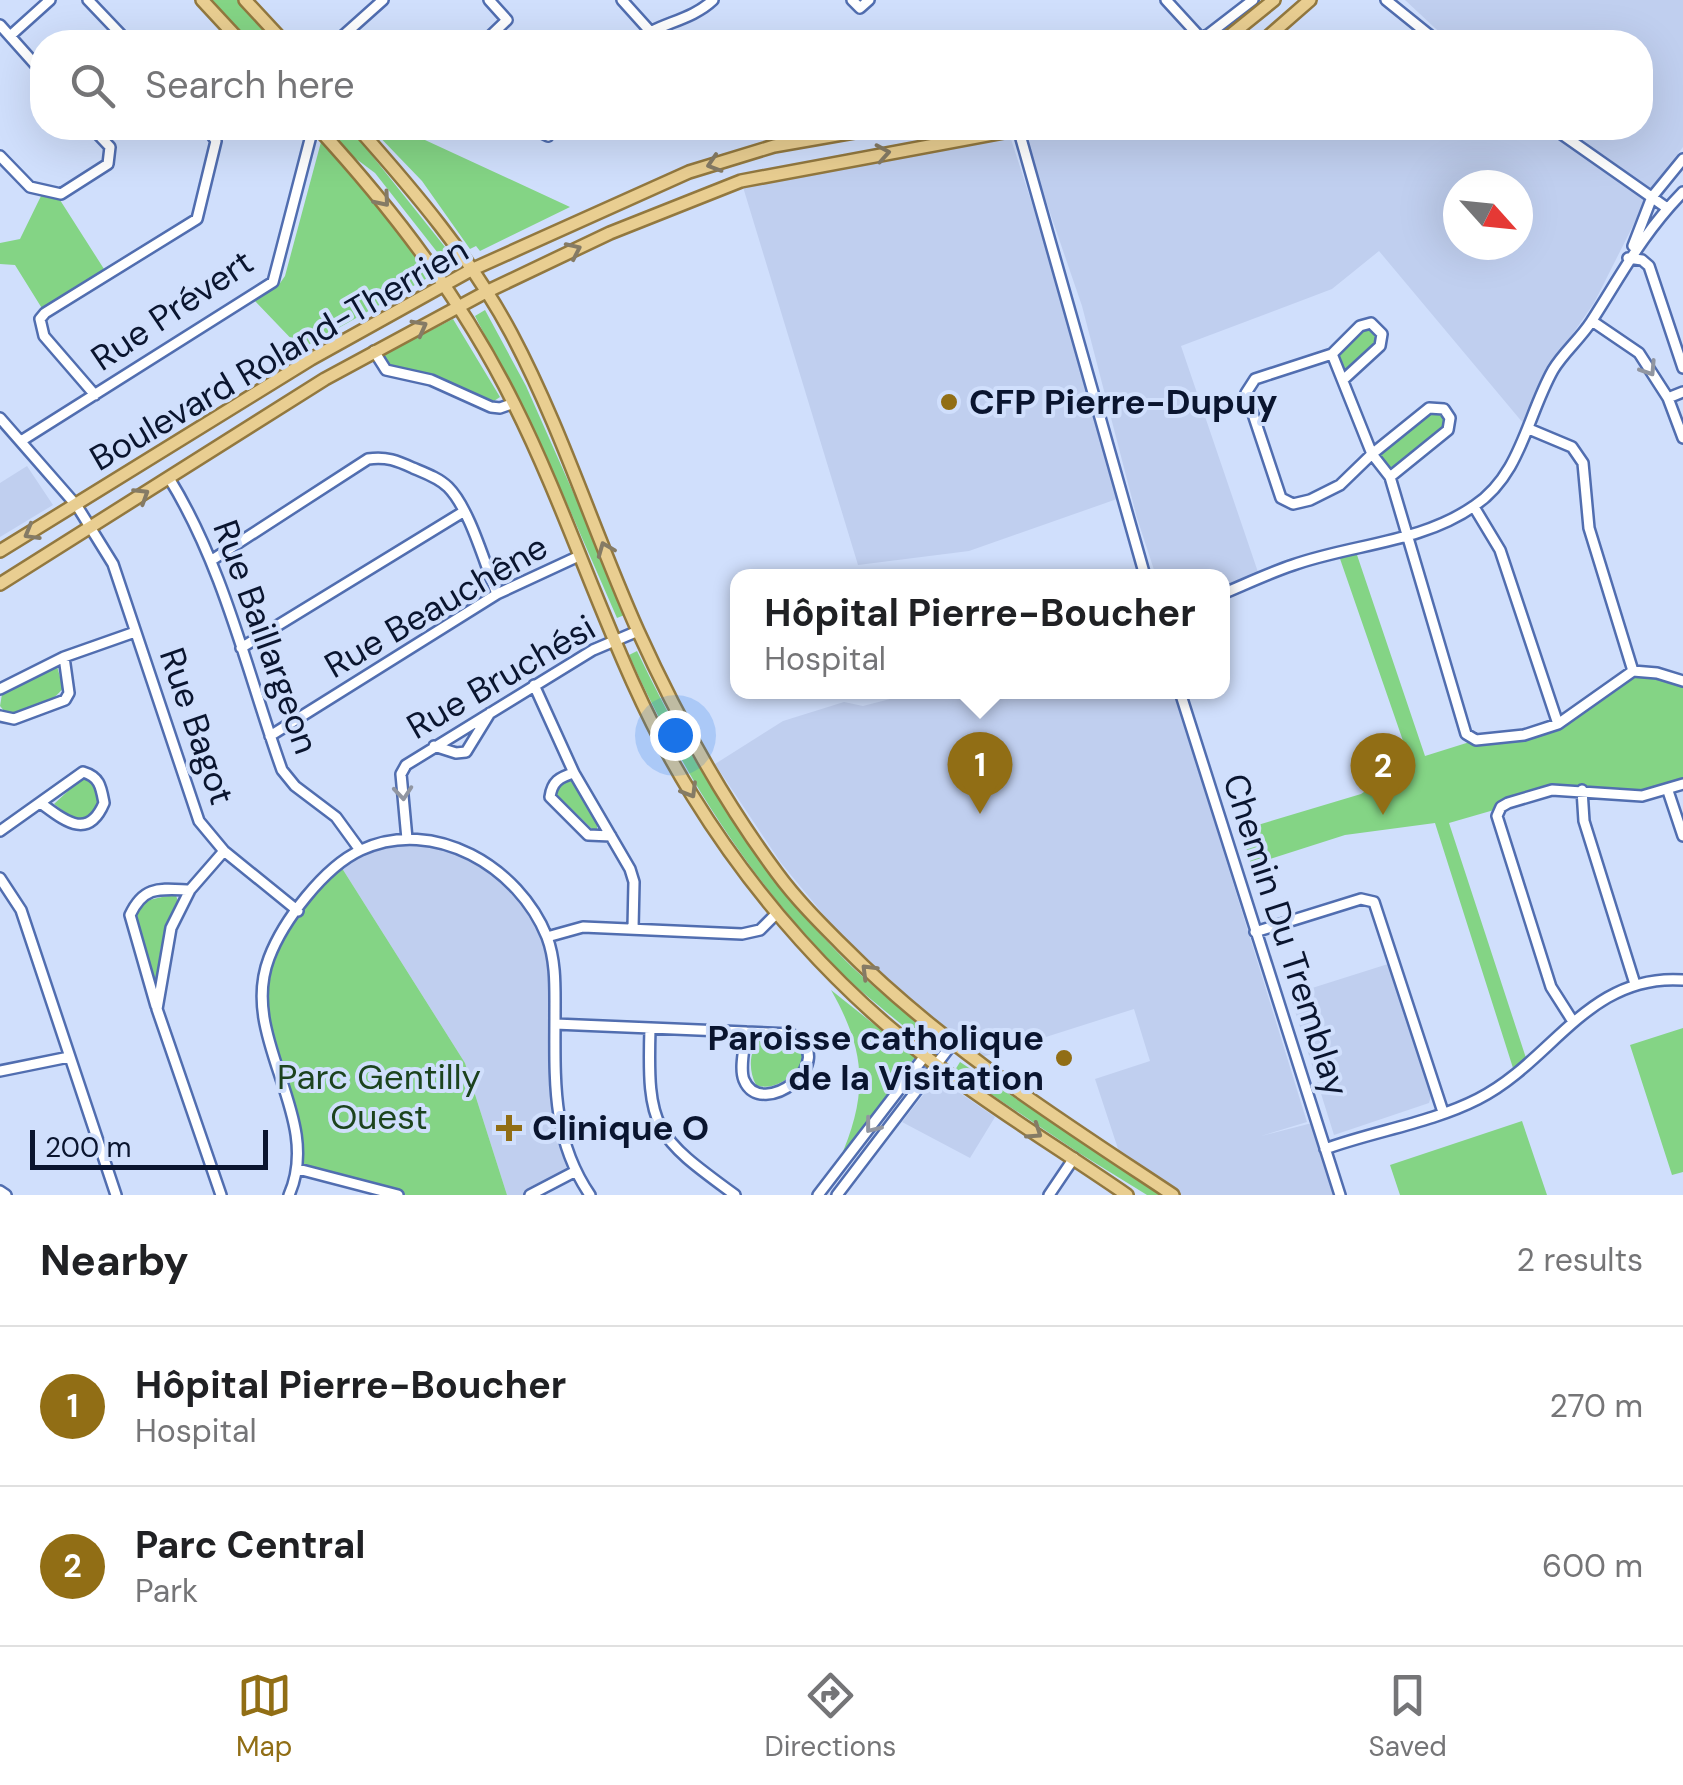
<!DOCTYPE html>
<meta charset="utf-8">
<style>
body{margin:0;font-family:"DM Sans",sans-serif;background:#f2f2f2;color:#202124}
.compass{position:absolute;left:1443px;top:170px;width:90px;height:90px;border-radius:50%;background:#fff;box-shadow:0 10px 40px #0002;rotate:117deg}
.scale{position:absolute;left:30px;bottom:25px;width:238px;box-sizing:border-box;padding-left:10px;border:5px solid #0a152f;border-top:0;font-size:28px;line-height:35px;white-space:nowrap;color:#0a152f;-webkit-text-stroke:8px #d0dffc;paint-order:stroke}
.you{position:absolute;left:675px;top:735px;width:35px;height:35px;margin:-25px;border:8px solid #fff;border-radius:50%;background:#1a73e8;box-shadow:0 0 0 15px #1a73e833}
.badge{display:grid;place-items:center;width:65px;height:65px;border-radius:50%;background:#916e15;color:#fff;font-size:32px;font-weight:700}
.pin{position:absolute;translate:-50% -82px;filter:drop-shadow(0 2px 5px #0008)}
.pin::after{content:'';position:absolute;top:52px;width:35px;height:30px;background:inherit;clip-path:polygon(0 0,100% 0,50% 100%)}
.popup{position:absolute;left:730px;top:569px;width:500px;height:130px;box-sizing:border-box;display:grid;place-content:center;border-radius:20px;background:#fff;filter:drop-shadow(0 2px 8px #0005);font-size:32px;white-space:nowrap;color:#757577}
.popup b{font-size:38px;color:#202124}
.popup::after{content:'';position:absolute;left:50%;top:100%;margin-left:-20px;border:20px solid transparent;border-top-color:#fff}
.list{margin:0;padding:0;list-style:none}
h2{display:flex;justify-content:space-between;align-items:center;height:130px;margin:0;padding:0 40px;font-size:42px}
h2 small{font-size:32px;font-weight:400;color:#757577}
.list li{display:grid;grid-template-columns:65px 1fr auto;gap:30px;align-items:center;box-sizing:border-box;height:160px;padding:0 40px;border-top:2px solid #e0e0e0}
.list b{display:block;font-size:38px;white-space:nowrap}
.list p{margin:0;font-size:32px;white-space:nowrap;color:#757577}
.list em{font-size:32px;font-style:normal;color:#757577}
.icon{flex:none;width:55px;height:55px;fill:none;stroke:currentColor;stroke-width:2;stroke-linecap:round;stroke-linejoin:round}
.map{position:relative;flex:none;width:1683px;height:1195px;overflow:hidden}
.search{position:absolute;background:#fff;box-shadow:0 10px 40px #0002;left:30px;right:30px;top:30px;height:110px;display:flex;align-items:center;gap:25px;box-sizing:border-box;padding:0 35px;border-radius:40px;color:#757577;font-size:38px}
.sheet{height:450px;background:#fff}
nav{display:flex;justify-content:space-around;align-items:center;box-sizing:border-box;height:140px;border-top:2px solid #e0e0e0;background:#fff;font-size:28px;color:#757577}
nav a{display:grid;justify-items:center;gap:5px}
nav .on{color:#916e15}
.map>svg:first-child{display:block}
.built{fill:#c0cfef;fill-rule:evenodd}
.green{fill:#84d485}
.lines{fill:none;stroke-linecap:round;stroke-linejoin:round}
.minor-casing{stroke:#516eb0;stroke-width:14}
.major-casing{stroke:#92783f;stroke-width:16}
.minor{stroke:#fff;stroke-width:9}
.major{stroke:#e9ce91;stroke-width:11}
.oneway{stroke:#857b65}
.oneway2{stroke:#9196a1}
.poi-dot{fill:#916e15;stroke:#d0dffc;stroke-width:4}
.labels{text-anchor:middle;stroke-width:8;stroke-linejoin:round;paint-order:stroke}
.street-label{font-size:35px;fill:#0a152f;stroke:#d0dffc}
.poi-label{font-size:35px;font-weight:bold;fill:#0a152f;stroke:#d0dffc;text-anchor:start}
.park-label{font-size:35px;fill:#1c431e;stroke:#d0dffc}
</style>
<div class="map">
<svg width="1683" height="1195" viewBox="0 0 1683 1195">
<rect width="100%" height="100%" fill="#d0dffc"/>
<path class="built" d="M1405,0H1683V147L1654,184L1594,303L1541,380L1523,423L1379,251L1332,289L1181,346L1260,578L1223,592L1222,576H1156L1137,518L1082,306L1023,134L1054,128H1640V42H1450ZM1458,185H1518V245H1458Z
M1009,133L1065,305L1117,499L969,551L858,565L743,187Z
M27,466L53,505L0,537V483Z
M917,692H1174L1307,1122L1261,1136L1316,1122L1340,1195H1173L1122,1161L1095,1079L1150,1061L1134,1009L973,1060L879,982L781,863L715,764L783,721L844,702L863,706Z
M384,843H432L472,856L496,871L533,916L546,943L553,987L551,1067L554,1116L571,1170L525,1195H507L465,1063L340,865Z
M1388,964L1431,1096L1429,1103L1334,1135L1290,995Z
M941,1080L995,1117L970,1158L902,1122L934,1081Z"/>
<path class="green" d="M209,0H237L276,42H248Z
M328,128H350L453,257L445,262L375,173L355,158Z
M371,128H399L570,207L480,251L476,246L470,249L422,181Z
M321,142L377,205L431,276L301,349L254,300L278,286L285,276Z
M41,196L60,200L104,269L43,310L15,265L0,264V243L20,239Z
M485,310L526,386L627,614L617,618L545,453L475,316Z
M453,319L500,397L494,401L425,374L387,365L383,355Z
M1370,326L1379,335L1378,345L1344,376L1334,354L1361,328Z
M1430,411L1443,412L1448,418L1446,429L1390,474L1375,454Z
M1355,549L1425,756L1476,740L1558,724L1633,671L1683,681V784L1642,796L1567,789L1449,823L1526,1058L1513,1068L1435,823L1345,835L1251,865L1241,830L1361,794L1410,761L1338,553Z
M637,651C690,762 758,872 845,960C870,985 899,1007 926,1030L919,1039C890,1014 858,991 832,963C745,873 680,769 629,655Z
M57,666L63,688C53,703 22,716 5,712L0,706L2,694Z
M570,777L597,824V829H592L554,792L557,784Z
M82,778L95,784L101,800L95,814L77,821L54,804Z
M340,865L465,1063L507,1195H406L300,1168C299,1153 299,1136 295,1122C288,1095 275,1069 269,1041C253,961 290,921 340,865Z
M176,895L178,902L161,946L155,992L134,919C139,898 157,898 176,895Z
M831,990L915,1057L839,1161C868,1095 867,1053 831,990Z
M1683,1028V1172L1672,1175L1630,1045Z
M761,1037C771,1037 785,1035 793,1040C821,1057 781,1095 756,1085C748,1070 749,1050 761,1037Z
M960,1062L1163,1195H1147L1079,1153L955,1070Z
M1522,1121L1547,1195H1400L1390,1165Z"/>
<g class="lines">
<g class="minor-casing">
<path id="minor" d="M88,0L128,42
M622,0L649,30
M852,0L860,8L869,0
M1166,0L1199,36L1205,37L1253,0
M1386,0L1438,42
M0,25L42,72
M10,36L50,0
M336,42L383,0
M484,42L507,20L489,0
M634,42C658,23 691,21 713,0
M532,128L548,136L553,128
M1018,128L1145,576
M1553,128L1667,208
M0,156L30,187L61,194L108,164L110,147L92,128
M1633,246L1652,197L1683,159
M1628,258L1642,260L1649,266L1683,368
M1592,321L1639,353L1668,398L1683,438
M374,351L386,370L431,380L491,407L500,408L514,403
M1332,354L1372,454L1390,477L1466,734L1476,740L1524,735L1558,724L1633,671L1657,673L1683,681
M1343,380L1380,346L1382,334L1371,323L1360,326L1332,354L1255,379L1246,393L1281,498L1293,504L1310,500L1340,485L1372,454L1429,408L1444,409L1450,418L1448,430L1390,477
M95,395L44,336L40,319L45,313L197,219L216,141L207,128
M1668,398L1683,392
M0,418L77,506L113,564L199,821L224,851L298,911
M1529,429L1572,447L1583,463L1589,528L1633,671
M21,441L273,282L313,128
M169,478C224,567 247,672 282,770L295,786L336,817L360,850
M1474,507L1500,550L1558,724
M212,560L368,459C386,456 398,461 413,468C425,473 439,478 448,487C470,509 485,565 497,594
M1222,594C1246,584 1269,573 1293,565C1352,544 1421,543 1474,506C1521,475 1527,416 1553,370C1563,353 1580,339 1591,322C1622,274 1642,234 1683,192
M241,648L463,512
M534,685L574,773L630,869L634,882L633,928
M0,689L64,657L135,632
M1180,692L1340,1195
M0,716L14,719L65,700L69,693L64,657
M270,736L497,594L579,556
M434,746L456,753L466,752L490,713
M574,773C559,777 552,782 550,797L588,835L611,836
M1582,790L1584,821L1635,984
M1668,791L1683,836
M0,831L83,772C100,777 101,787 104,803C88,841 64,820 42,804
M407,839L401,774L406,765L593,650L638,631
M0,878L21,910L116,1195
M1255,932L1361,899L1374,902L1443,1112
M547,937L583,927L742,934L760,930L777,913
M156,1006L130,915C144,885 160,889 190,890
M1572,1020L1551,987L1497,816L1501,807L1508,803L1552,790L1642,796L1683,784
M555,1024L791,1034C844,1060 761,1122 744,1080C739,1068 745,1046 746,1032
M650,1028C647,1129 654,1136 735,1195
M0,1071L69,1057
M1325,1149C1374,1131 1431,1123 1478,1099C1552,1062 1588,973 1683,980
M298,1169L398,1195
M0,1191L6,1195
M221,1195L157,1009L171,928L190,890L224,851
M289,1195C324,1116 238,1039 269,958C283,921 324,867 361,850C434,816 519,867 547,937C556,961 555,987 555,1012C555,1079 551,1138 590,1195
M530,1195L574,1172
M818,1195L941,1035
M837,1195L952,1044
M1049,1195L1074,1158"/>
</g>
<g class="major-casing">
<path id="major" d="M202,0L241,42
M245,0L284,42
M1222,42L1274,0
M1262,42L1310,0
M318,128C395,212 463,301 514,404C578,532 616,673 692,795C755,897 838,991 934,1063C996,1110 1063,1151 1127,1195
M358,128C414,191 471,258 511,333C562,429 594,533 638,631C676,715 722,799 777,873C796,899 820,923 843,946C941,1045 1057,1118 1173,1195
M0,551L311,359L471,270L689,172L774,146L877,128
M0,584L325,379L486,292L610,233L741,181L1025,128"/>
</g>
<use href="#minor" class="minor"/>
<use href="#major" class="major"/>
</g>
<defs><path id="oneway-chevron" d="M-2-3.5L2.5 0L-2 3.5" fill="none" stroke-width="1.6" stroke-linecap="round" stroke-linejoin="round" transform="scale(2.5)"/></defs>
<g class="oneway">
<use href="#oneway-chevron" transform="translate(883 153) rotate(-10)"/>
<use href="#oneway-chevron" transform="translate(714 164) rotate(162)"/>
<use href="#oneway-chevron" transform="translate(383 200) rotate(50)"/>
<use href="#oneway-chevron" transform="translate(574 250) rotate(-25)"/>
<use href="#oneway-chevron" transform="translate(420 327) rotate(-28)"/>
<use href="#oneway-chevron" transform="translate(142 495) rotate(-32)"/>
<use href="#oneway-chevron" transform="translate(31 533) rotate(150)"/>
<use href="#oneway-chevron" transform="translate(605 549) rotate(-112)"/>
<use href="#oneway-chevron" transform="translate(690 791) rotate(59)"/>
<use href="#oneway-chevron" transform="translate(868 971) rotate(-135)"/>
<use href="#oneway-chevron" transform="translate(1035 1132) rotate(34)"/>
</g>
<g class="oneway2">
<use href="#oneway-chevron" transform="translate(1649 369) rotate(57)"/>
<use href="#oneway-chevron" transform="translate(403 793) rotate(85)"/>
<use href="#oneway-chevron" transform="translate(872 1126) rotate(128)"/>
</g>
<g class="poi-dot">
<circle cx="949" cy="402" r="10"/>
<circle cx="1064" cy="1058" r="10"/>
<path d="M504 1113h10v10h10v10h-10v10h-10v-10h-10v-10h10z"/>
</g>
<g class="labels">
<g class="street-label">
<text transform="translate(172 310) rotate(-34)" y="12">Rue Prévert</text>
<text transform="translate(279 354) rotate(-30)" y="12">Boulevard Roland-Therrien</text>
<text transform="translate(436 606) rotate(-30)" y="12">Rue Beauchêne</text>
<text transform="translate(266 637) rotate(70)" y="12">Rue Baillargeon</text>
<text transform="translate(501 677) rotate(-30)" y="12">Rue Bruchési</text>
<text transform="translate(197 726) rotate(71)" y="12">Rue Bagot</text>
<text transform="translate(1286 935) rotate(72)" y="12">Chemin Du Tremblay</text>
</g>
<g class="poi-label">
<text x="969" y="414">CFP Pierre-Dupuy</text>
<text x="1044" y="1050" text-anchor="end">Paroisse catholique<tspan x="1044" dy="40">de la Visitation</tspan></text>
<text x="532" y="1140">Clinique O</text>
</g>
<g class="park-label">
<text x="379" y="1089">Parc Gentilly<tspan x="379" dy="40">Ouest</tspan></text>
</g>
</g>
</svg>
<svg class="compass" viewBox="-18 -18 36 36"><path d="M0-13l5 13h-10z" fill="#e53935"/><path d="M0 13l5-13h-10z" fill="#757577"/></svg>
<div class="scale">200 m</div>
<div class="you"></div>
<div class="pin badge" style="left:980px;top:814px">1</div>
<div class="popup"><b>Hôpital Pierre-Boucher</b>Hospital</div>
<div class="pin badge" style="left:1383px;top:815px">2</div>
<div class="search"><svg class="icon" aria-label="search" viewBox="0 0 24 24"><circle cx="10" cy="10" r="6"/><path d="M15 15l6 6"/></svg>Search here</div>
</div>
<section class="sheet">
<h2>Nearby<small>2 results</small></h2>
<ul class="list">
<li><span class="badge">1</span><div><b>Hôpital Pierre-Boucher</b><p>Hospital</p></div><em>270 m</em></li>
<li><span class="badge">2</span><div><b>Parc Central</b><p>Park</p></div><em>600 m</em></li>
</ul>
</section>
<nav>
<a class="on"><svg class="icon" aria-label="map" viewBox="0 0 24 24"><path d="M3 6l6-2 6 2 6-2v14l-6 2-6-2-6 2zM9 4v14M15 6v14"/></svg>Map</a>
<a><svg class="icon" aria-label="directions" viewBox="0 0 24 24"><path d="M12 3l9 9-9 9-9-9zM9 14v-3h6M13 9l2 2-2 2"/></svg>Directions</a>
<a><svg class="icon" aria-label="saved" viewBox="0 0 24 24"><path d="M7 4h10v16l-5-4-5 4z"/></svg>Saved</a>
</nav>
